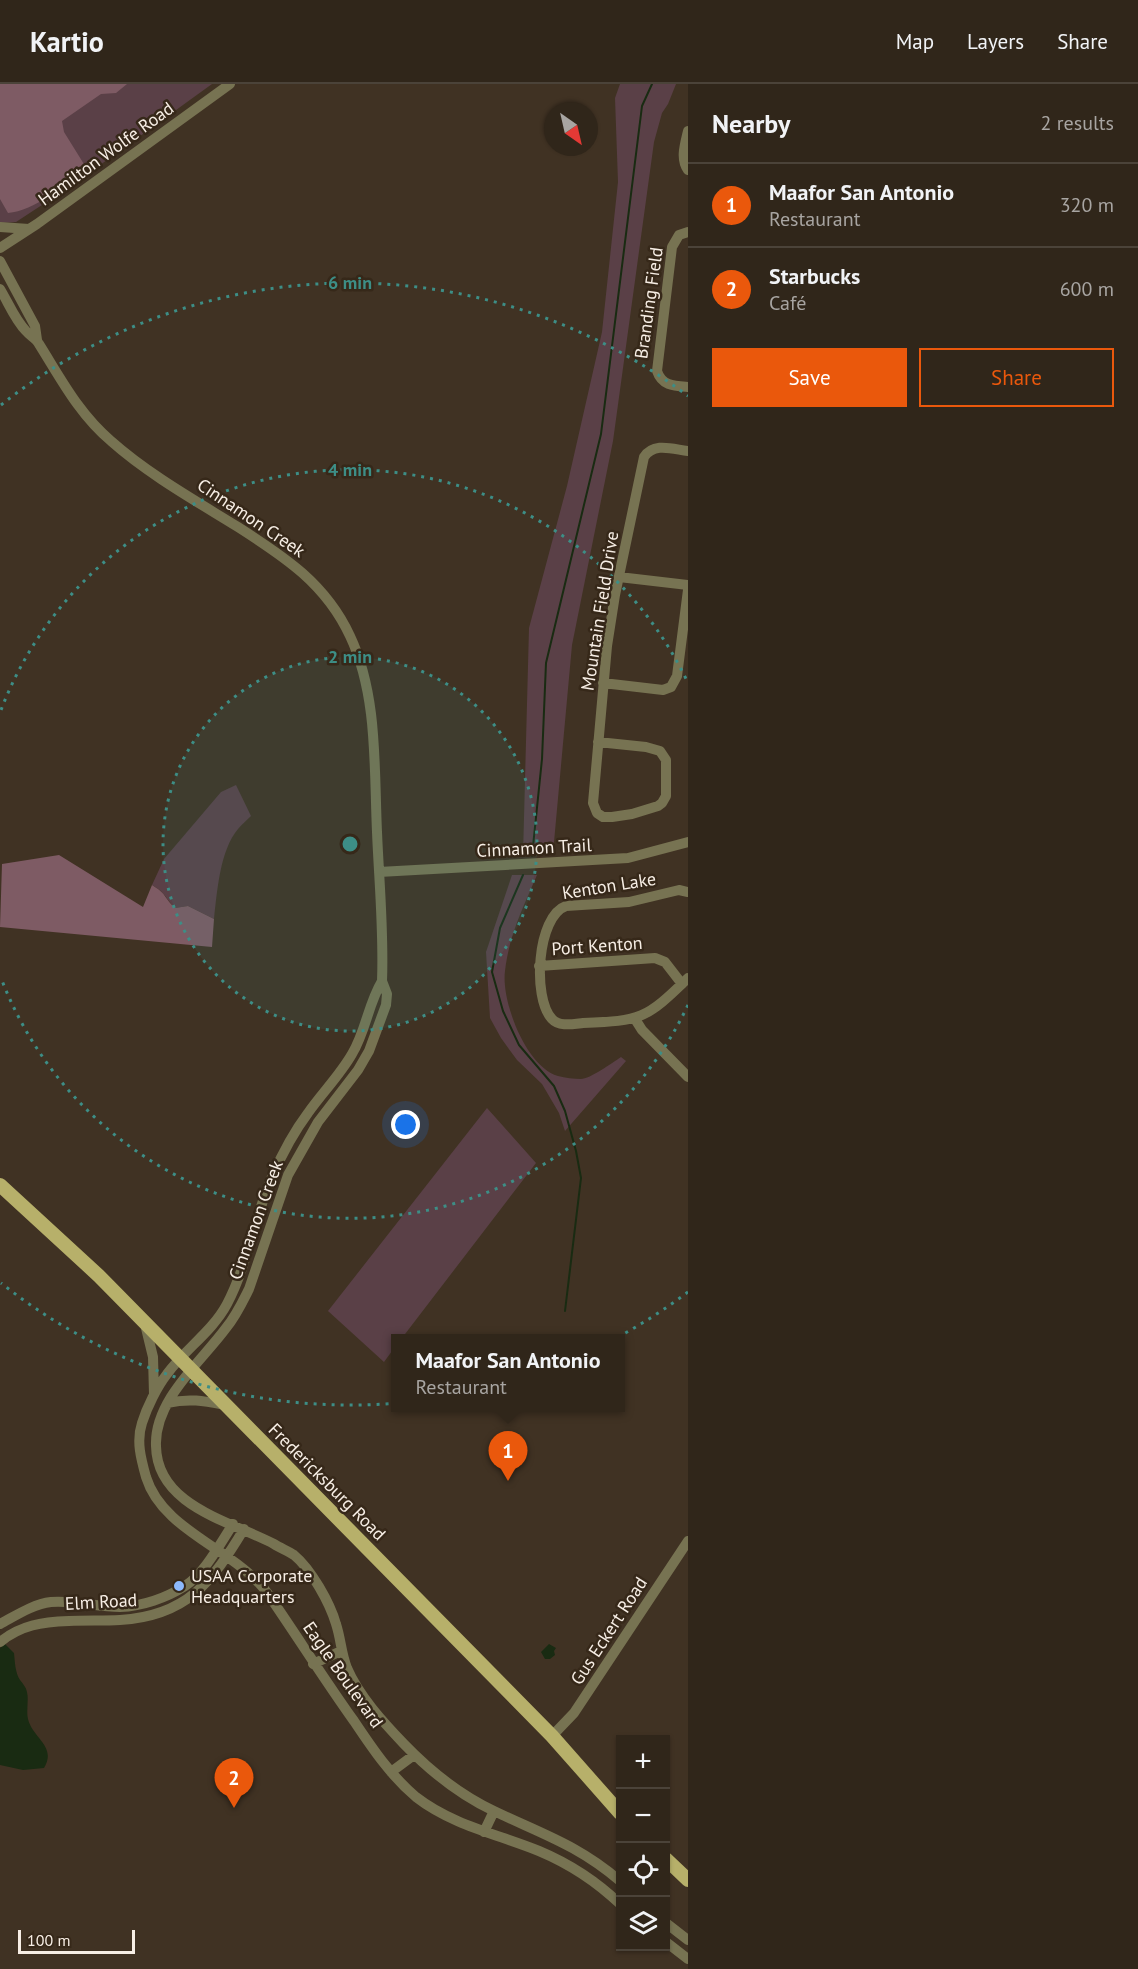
<!DOCTYPE html>
<meta charset="utf-8">
<style>
body{margin:0;font-family:"PT Sans",sans-serif;background:#382e23;color:#f1f3f6}
.controls{position:absolute;right:18px;bottom:18px;display:grid;overflow:hidden;border-radius:0px;box-shadow:0 2px 4px #0004}
.controls button{width:54px;height:54px;display:grid;place-items:center;padding:0;border:0;border-bottom:2px solid #4b4339;background:#30261a;color:#f1f3f6;font:30px sans-serif}
.compass{position:absolute;left:544px;top:18px;width:54px;height:54px;border-radius:50%;background:#30261a;box-shadow:0 2px 4px #0004;rotate:146deg}
.scale{position:absolute;left:18px;bottom:15px;width:117px;box-sizing:border-box;padding-left:6px;border:3px solid #f7eee5;border-top:0;font-size:16px;line-height:21px;white-space:nowrap;color:#f7eee5;-webkit-text-stroke:4px #362819;paint-order:stroke}
.you{position:absolute;left:406px;top:1041px;width:21px;height:21px;margin:-15px;border:4px solid #fff;border-radius:50%;background:#1a73e8;box-shadow:0 0 0 9px #1a73e833}
.badge{display:grid;place-items:center;width:39px;height:39px;border-radius:50%;background:#ea580c;color:#fff;font-size:20px;font-weight:700}
.pin{position:absolute;translate:-50% -50px;filter:drop-shadow(0 2px 3px #0008)}
.pin::after{content:'';position:absolute;top:32px;width:21px;height:18px;background:inherit;clip-path:polygon(0 0,100% 0,50% 100%)}
.popup{position:absolute;left:391px;top:1250px;width:234px;height:78px;box-sizing:border-box;display:grid;place-content:center;border-radius:0px;background:#30261a;filter:drop-shadow(0 2px 4px #0005);font-size:20px;white-space:nowrap;color:#a8a5a2}
.popup b{font-size:22px;color:#f1f3f6}
.popup::after{content:'';position:absolute;left:50%;top:100%;margin-left:-12px;border:12px solid transparent;border-top-color:#30261a}
.list{margin:0;padding:0;list-style:none}
h2{display:flex;justify-content:space-between;align-items:center;height:78px;margin:0;padding:0 24px;font-size:26px}
h2 small{font-size:20px;font-weight:400;color:#a8a5a2}
.list li{display:grid;grid-template-columns:39px 1fr auto;gap:18px;align-items:center;box-sizing:border-box;height:84px;padding:0 24px;border-top:2px solid #4b4339}
.list b{display:block;font-size:22px;white-space:nowrap}
.list p{margin:0;font-size:20px;white-space:nowrap;color:#a8a5a2}
.list em{font-size:20px;font-style:normal;color:#a8a5a2}
.actions{display:flex;gap:12px;padding:18px 24px}
.actions a{flex:1;padding:14px 0;border:2px solid #ea580c;border-radius:0px;text-align:center;font-size:21px;color:#ea580c}
.actions .main{background:#ea580c;color:#fff}
.icon{flex:none;width:33px;height:33px;fill:none;stroke:currentColor;stroke-width:2;stroke-linecap:round;stroke-linejoin:round}
.map{position:relative;flex:none;width:688px;height:1885px;overflow:hidden}
header{display:flex;align-items:center;gap:36px;box-sizing:border-box;height:84px;padding:0 30px;background:#30261a;border-bottom:2px solid #4b4339}
header strong{font-size:28px}
nav{display:flex;gap:33px;margin-inline-start:auto;font-size:21px}
main{display:flex}
aside{flex:1;background:#30261a}
.map>svg:first-child{display:block}
.green{fill:#5a4047}
.forest{fill:#7e5b64}
.water{fill:#192b12}
.lines{fill:none;stroke-linecap:round;stroke-linejoin:round}
.stream{stroke:#192b12;stroke-width:2}
.minor{stroke:#777352;stroke-width:10}
.major{stroke:#b7b06a;stroke-width:14}
.ring{fill:none;stroke:#3d8e86;stroke-width:3;stroke-dasharray:3 6}
.poi-dot{fill:#8cb9fc;stroke:#362819;stroke-width:2}
.labels{text-anchor:middle;stroke-width:5;stroke-linejoin:round;paint-order:stroke}
.street-label{font-size:18px;fill:#f7eee5;stroke:#362819}
.poi-label{font-size:18px;fill:#f7eee5;stroke:#362819;text-anchor:start}
.centre{fill:#3d8e86;stroke:#362819;stroke-width:3}
.ring-label{font-size:18px;text-anchor:middle;font-weight:bold;fill:#3d8e86;stroke:#362819;stroke-width:5;stroke-linejoin:round;paint-order:stroke}
</style>
<header>
<strong>Kartio</strong>
<nav><a>Map</a><a>Layers</a><a>Share</a></nav>
</header>
<main>
<div class="map">
<svg width="688" height="1885" viewBox="0 0 688 1885">
<rect width="100%" height="100%" fill="#403223"/>
<path class="green" d="M0,0H212L71,102L16,138L0,139Z
M620,0H676L668,20L662,29L654,58L613,357L572,561L553,769L523,772L529,544L567,402L602,248L618,98L615,14Z
M236,701L251,732C247,736 242,740 238,745C220,766 217,808 214,835L188,822L175,824C165,814 166,809 152,801L164,775L221,708Z
M512,791H537C523,824 509,851 505,887C501,917 526,983 558,992C565,994 574,995 581,995C590,995 612,979 621,973L626,977L565,1047L559,1029L542,1000L517,976L501,954L490,934L486,868Z
M487,1024L536,1079L402,1254H396L395,1263L384,1278L328,1227Z"/>
<path class="forest" d="M0,0H127L116,9L101,10L62,37L64,48L87,85C66,100 34,127 8,129L0,115Z
M59,771L143,823L152,801C167,810 164,814 175,824L188,822L214,835L212,863L0,843L2,780Z"/>
<path class="water" d="M5,1560L14,1569C15,1578 15,1588 20,1596C23,1600 26,1603 27,1608C29,1616 26,1627 28,1635C33,1655 57,1662 44,1684L23,1686L0,1681V1564Z
M549,1560L556,1564L554,1567L555,1571L550,1575H545L541,1568Z"/>
<g class="lines">
<path class="stream" d="M532,772L542,675L546,579L601,350L642,22L652,0
M523,791L500,844L492,888L503,927L519,961L554,1002L565,1027L576,1067L581,1094L565,1227"/>
<path class="minor" d="M688,47C685,60 680,75 688,86
M0,143L29,145
M688,148L679,151L672,163L657,287C662,302 674,302 688,303
M0,164L37,140L230,0
M0,177L35,242L37,256
M0,205C8,218 15,236 26,247C30,252 36,254 39,260C61,295 79,330 111,357C148,390 196,417 238,443C285,473 326,500 350,552C378,611 374,683 377,748C379,797 384,847 382,897L387,910L386,921L369,967L358,986L318,1038L288,1091L249,1205C242,1219 236,1232 226,1244C201,1278 154,1316 156,1362C157,1422 230,1437 274,1460C280,1464 288,1467 294,1471C311,1485 330,1519 336,1540C341,1555 341,1569 347,1584C359,1612 383,1638 404,1660C430,1687 460,1711 494,1727C542,1750 578,1761 620,1797
M619,493L688,501
M603,599L663,606L671,603L677,592L688,506
M598,658L646,663L660,667L666,676V712L662,719L658,722L632,730L612,733H603L597,729L593,719L607,562L615,511L644,373C654,358 672,365 688,367
M379,788L628,774L688,758
M688,808L679,806L629,818L566,822C537,832 532,914 552,935C559,943 573,940 583,939C641,937 646,935 688,894
M539,882L655,874L665,878L682,900
M382,897C368,920 366,947 352,970C340,991 322,1009 308,1029C293,1049 282,1070 272,1093C254,1134 248,1180 227,1220C212,1248 185,1265 167,1290C157,1303 147,1323 142,1339C136,1357 141,1375 146,1393C163,1448 236,1465 268,1510C297,1552 324,1595 354,1637C372,1664 391,1692 416,1713C452,1741 497,1750 539,1767C570,1780 596,1797 620,1820
M635,935L642,946L688,993
M145,1240L153,1273L154,1310
M168,1319C189,1314 204,1317 225,1321
M0,1540C15,1532 33,1520 51,1518C74,1516 97,1523 120,1523C142,1522 166,1514 185,1502C204,1490 220,1460 233,1440
M0,1558C21,1541 42,1538 69,1537C86,1536 103,1537 120,1536C187,1532 212,1498 244,1445
M313,1580L341,1567
M552,1652L574,1629L688,1457
M391,1688L414,1671
M484,1748L494,1727
M666,1839L688,1856
M666,1858L688,1875"/>
<path class="major" d="M0,1101L99,1192L552,1652L620,1729
M666,1775L688,1796"/>
</g>
<circle cx="350" cy="760" r="187" fill="#3d8e86" fill-opacity=".12"/>
<g class="ring">
<circle cx="350" cy="760" r="187"/>
<path d="M688 921A374 374 0 0 1 1 894M1 626A374 374 0 0 1 688 599"/>
<path d="M688 1208A561 561 0 0 1 1 1199M1 321A561 561 0 0 1 688 312"/>
</g>
<circle class="poi-dot" cx="179" cy="1502" r="6"/>
<g class="labels">
<g class="street-label">
<text transform="translate(106 70) rotate(-36)" y="6">Hamilton Wolfe Road</text>
<text transform="translate(649 219) rotate(-82)" y="6">Branding Field</text>
<text transform="translate(251 434) rotate(34)" y="6">Cinnamon Creek</text>
<text transform="translate(600 527) rotate(-81)" y="6">Mountain Field Drive</text>
<text transform="translate(534 764) rotate(-3)" y="6">Cinnamon Trail</text>
<text transform="translate(609 802) rotate(-9)" y="6">Kenton Lake</text>
<text transform="translate(597 862) rotate(-4)" y="6">Port Kenton</text>
<text transform="translate(256 1136) rotate(-70)" y="6">Cinnamon Creek</text>
<text transform="translate(327 1398) rotate(45)" y="6">Fredericksburg Road</text>
<text transform="translate(101 1518) rotate(-3)" y="6">Elm Road</text>
<text transform="translate(609 1547) rotate(-57)" y="6">Gus Eckert Road</text>
<text transform="translate(343 1591) rotate(55)" y="6">Eagle Boulevard</text>
</g>
<g class="poi-label">
<text x="191" y="1498">USAA Corporate<tspan x="191" dy="21">Headquarters</tspan></text>
</g>
</g>
<circle cx="350" cy="760" r="9" class="centre"/>
<g class="ring-label">
<text x="350" y="205">6 min</text>
<text x="350" y="392">4 min</text>
<text x="350" y="579">2 min</text>
</g>
</svg>
<div class="controls">
<button>+</button>
<button>−</button>
<button><svg class="icon" aria-label="locate" viewBox="0 0 24 24"><circle cx="12" cy="12" r="6"/><path d="M12 2v4M12 18v4M2 12h4M18 12h4"/></svg></button>
<button><svg class="icon" aria-label="layers" viewBox="0 0 24 24"><path d="M12 4l9 5-9 5-9-5zM3 14l9 5 9-5"/></svg></button>
</div>
<svg class="compass" viewBox="-18 -18 36 36"><path d="M0-13l5 13h-10z" fill="#e53935"/><path d="M0 13l5-13h-10z" fill="#a8a5a2"/></svg>
<div class="scale">100 m</div>
<div class="you"></div>
<div class="pin badge" style="left:508px;top:1397px">1</div>
<div class="popup"><b>Maafor San Antonio</b>Restaurant</div>
<div class="pin badge" style="left:234px;top:1724px">2</div>
</div>
<aside>
<h2>Nearby<small>2 results</small></h2>
<ul class="list">
<li><span class="badge">1</span><div><b>Maafor San Antonio</b><p>Restaurant</p></div><em>320 m</em></li>
<li><span class="badge">2</span><div><b>Starbucks</b><p>Café</p></div><em>600 m</em></li>
</ul>
<div class="actions"><a class="main">Save</a><a>Share</a></div>
</aside>
</main>
